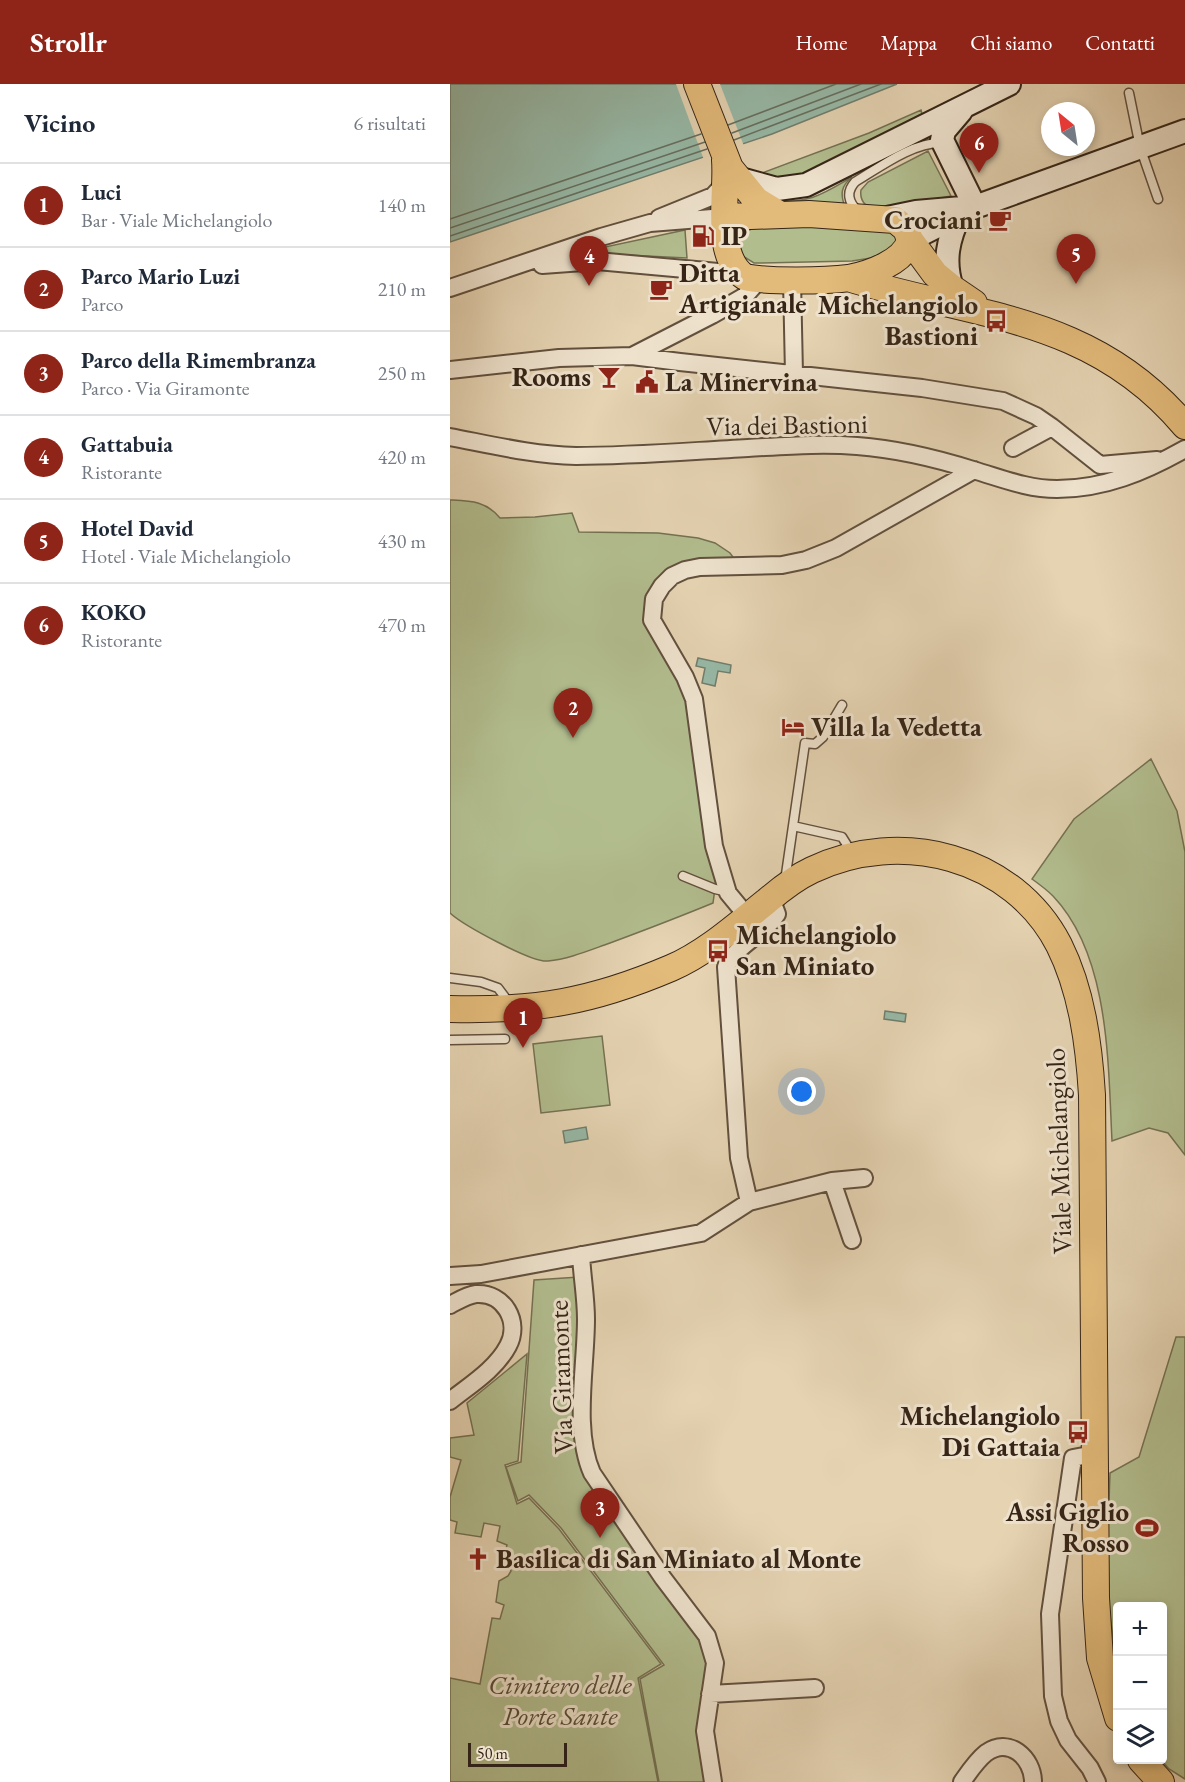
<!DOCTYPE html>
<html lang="it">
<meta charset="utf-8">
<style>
body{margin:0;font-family:"EB Garamond",serif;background:#f2f2f3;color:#1f2937}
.controls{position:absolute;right:18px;bottom:18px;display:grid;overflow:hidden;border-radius:6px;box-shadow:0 3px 9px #0003}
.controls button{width:54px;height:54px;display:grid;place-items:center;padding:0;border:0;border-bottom:2px solid #e0e1e3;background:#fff;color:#1f2937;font:30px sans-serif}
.compass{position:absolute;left:591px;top:18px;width:54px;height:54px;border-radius:50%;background:#fff;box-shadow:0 3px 9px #0003;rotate:330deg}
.scale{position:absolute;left:18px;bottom:15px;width:99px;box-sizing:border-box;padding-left:6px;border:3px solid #362517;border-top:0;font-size:16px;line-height:21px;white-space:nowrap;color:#362517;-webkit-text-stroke:4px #eee2cd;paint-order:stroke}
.you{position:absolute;left:352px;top:1008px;width:21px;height:21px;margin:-15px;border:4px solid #fff;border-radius:50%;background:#1a73e8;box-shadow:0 0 0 9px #1a73e833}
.badge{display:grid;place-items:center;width:39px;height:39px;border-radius:50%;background:#8f2418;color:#fff;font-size:20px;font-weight:700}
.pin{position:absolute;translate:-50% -50px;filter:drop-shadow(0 2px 3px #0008)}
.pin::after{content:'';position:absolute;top:32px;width:21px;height:18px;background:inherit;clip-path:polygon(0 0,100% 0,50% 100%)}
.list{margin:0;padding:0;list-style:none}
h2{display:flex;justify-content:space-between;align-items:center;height:78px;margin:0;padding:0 24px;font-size:26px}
h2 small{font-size:20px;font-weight:400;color:#747a83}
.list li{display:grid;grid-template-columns:39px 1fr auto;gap:18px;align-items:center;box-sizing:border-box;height:84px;padding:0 24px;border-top:2px solid #e0e1e3}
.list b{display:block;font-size:22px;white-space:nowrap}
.list p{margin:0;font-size:20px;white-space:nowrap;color:#747a83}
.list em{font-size:20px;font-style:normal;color:#747a83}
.icon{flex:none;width:33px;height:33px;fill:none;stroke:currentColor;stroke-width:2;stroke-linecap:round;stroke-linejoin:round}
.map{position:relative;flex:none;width:735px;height:1698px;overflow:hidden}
header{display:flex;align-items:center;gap:36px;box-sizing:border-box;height:84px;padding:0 30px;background:#8f2418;color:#fff}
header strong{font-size:28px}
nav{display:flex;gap:33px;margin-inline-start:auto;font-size:21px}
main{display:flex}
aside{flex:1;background:#fff}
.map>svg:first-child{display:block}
.green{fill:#b2bd8e;stroke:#747152;stroke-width:1.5}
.water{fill:#97b9a7;stroke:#707e6d;stroke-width:1.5}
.pier{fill:#e5d3b2}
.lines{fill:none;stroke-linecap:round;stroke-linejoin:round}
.shore{stroke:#666f5f;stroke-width:1.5}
.lane-casing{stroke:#62503e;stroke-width:11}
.street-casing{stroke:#62503e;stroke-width:20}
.secondary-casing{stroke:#362517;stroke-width:26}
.primary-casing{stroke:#362517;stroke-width:28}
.lane{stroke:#eee2cd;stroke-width:8}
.street{stroke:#eee2cd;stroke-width:16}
.secondary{stroke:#eee2cd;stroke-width:22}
.primary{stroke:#e2ba79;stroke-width:26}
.labels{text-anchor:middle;stroke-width:6;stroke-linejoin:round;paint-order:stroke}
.poi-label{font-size:27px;font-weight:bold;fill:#362517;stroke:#eee2cd;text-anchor:start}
.street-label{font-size:27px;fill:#362517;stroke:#eee2cd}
.park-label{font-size:27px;font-style:italic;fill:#554b35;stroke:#eee2cd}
</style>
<header>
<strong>Strollr</strong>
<nav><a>Home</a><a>Mappa</a><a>Chi siamo</a><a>Contatti</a></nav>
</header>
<main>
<aside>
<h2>Vicino<small>6 risultati</small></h2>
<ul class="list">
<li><span class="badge">1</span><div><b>Luci</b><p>Bar · Viale Michelangiolo</p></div><em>140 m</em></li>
<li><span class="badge">2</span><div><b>Parco Mario Luzi</b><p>Parco</p></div><em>210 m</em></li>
<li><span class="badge">3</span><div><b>Parco della Rimembranza</b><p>Parco · Via Giramonte</p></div><em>250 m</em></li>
<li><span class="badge">4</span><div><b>Gattabuia</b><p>Ristorante</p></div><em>420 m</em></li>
<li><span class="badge">5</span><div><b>Hotel David</b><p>Hotel · Viale Michelangiolo</p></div><em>430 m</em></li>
<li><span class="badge">6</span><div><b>KOKO</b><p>Ristorante</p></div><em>470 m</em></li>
</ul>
</aside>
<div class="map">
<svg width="735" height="1698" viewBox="0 0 735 1698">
<rect width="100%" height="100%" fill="#e5d3b2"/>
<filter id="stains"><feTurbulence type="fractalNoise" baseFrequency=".00333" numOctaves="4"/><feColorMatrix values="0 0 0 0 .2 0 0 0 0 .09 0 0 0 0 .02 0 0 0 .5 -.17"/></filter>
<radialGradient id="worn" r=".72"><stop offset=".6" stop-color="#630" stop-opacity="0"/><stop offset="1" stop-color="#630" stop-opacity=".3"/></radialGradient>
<path class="green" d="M471,26L472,30L352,97L304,92L419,49Z
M478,67L501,112C481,116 450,125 431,126C419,126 409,119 411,106L418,98Z
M402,93C391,102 390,110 395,123L335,119L325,115C357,122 376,108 402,93Z
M309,141L443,146L448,156L438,167L421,174L402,177L312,179H304L291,171L288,161L292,150Z
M235,146L237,174L156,170L155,163Z
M0,416C21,417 36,417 50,434L85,433L122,429L129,448L208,449L248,454L265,459L280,469L286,477L249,478L199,514L240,617L267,790L263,819C229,833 195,846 160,859C140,866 119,875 98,877C82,879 13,841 0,829Z
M701,675L727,727L735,768V1071L718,1049L699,1044L662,1057C658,980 660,872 603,812C597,806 589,800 582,795L624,735Z
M152,952L160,1021L91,1029L83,960Z
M129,1193L127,1350L257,1566L259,1698H209L190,1595L214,1581L111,1444L79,1411L68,1417L56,1383L71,1378L84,1196Z
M726,1253H735V1695L719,1685L711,1676L712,1522H668L667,1585L656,1500L660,1389L689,1373Z
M77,1270L68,1377L55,1381L67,1420L79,1414L109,1445L211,1580L188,1594L208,1698H0V1594L30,1600L42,1534L50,1535L54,1521L46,1518L49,1497L58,1492L61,1487L59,1477L54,1473L57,1461L47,1457L50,1442L34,1439L31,1453L5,1449L7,1438L0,1436V1413L11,1376L0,1373V1354L24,1351L17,1319Z"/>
<path class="water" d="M0,0H447L322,50L0,158Z
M248,574L281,581L280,589L268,587L265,602L252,599L255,584L246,582Z
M435,927L456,930L455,938L434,935Z
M136,1043L138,1055L115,1059L113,1047Z"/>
<path class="pier" d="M226,0H270L294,62L254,76Z"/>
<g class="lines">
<path class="shore" d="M278,41L386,0
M282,49L411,0
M284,56L431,0
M0,135L251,50
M0,144L255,58
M0,152L257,65"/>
<g class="lane-casing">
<path id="lane" d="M679,9L690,63L708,115
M408,127C398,118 396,108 405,98C430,83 463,58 492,59
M343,742L392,753L402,769
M233,792L265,805L278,808
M335,797L355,659L365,660L373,653L392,621
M0,894L31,898L48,904L60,920
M0,956L55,955"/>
</g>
<g class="street-casing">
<path id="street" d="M209,134L263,112L276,98
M92,181L147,177L290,190
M342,196L344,290
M0,204L151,153L200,139L275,133
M182,272L230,278L472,304L553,317L586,332L602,343L650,381L707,376
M0,286L109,274L182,272L262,231L295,212L310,195
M0,353C42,361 83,371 126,372C183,372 241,367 298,364C335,362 371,359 407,362C447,365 485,374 523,386C551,394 577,405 607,405C654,405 694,388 735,365
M563,364L602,343
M297,832L278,809L264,762L244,615L235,593L202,536L204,515L212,502L222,492L235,486L250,483L332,481L356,476L386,464L524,386
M382,1097L402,1156
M299,1118L382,1097L414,1094
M131,1171C132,1192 136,1214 136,1235C136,1283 123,1346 142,1389L213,1494L257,1552L265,1579L255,1647L263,1698
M0,1192L31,1190L251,1149L299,1118L289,1074L276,883C287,860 314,851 327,830L321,814
M0,1221C8,1217 17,1211 26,1210C54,1208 71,1238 58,1262C46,1285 20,1301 0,1317
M644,1370L623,1374L600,1530L603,1612L609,1637L618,1656L640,1684L647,1698
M260,1610L365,1604
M512,1698C519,1688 526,1677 536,1669C559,1652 583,1674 583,1698"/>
</g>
<g class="secondary-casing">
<path id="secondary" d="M511,27L494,47L492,56L525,123
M287,94L327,105L356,101L559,0
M437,134L466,128L512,124
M460,156L525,123L735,47
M502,204C493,177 498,155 510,130"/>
</g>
<g class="primary-casing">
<path id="primary" d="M247,0L280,84L306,116L329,130
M275,76C278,109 263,172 295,193C317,198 376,197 399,194C419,190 455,178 460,156
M275,133L359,130L445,136L456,145L460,156L485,190L502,204L524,219
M398,194C523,233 642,231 735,342
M0,925C86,927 141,918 221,884C256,869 287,841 317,817C331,805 345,794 362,786C450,744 563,772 609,861C632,907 639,961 642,1011L646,1514L650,1574L668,1634
M691,1676L711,1698"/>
</g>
<use href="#lane" class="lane"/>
<use href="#street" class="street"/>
<use href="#secondary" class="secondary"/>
<use href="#primary" class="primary"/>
</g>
<defs>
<g id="cafe-bare" transform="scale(1.8)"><path d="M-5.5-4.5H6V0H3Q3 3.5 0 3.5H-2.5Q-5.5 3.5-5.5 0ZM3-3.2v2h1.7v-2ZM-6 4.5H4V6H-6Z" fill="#8f2418" stroke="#eee2cd" stroke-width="2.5" paint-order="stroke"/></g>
<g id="fuel-bare" transform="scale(1.8)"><path d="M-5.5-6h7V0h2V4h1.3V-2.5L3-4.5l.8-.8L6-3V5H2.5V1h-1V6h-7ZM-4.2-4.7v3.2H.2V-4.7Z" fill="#8f2418" stroke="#eee2cd" stroke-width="2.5" paint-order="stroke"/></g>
<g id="bus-bare" transform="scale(1.8)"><path d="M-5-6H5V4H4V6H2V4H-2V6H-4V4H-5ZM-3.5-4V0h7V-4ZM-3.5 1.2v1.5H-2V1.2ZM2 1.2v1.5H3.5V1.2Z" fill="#8f2418" stroke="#eee2cd" stroke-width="2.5" paint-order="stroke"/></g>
<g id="bar-bare" transform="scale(1.8)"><path d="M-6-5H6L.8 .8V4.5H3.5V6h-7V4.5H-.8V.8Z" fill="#8f2418" stroke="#eee2cd" stroke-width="2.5" paint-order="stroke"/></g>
<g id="civic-bare" transform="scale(1.8)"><path d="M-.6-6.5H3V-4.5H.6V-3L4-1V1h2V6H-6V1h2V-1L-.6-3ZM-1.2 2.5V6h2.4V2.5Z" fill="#8f2418" stroke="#eee2cd" stroke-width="2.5" paint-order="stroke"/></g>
<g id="hotel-bare" transform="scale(1.8)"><path d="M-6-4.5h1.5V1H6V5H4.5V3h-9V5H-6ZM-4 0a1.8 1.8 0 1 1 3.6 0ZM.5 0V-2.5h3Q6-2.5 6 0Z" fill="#8f2418" stroke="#eee2cd" stroke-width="2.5" paint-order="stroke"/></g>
<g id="stadium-bare" transform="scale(1.8)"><path d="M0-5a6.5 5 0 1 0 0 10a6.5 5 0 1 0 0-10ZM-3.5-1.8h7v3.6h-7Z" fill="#8f2418" stroke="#eee2cd" stroke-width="2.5" paint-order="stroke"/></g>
<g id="church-bare" transform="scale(1.8)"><path d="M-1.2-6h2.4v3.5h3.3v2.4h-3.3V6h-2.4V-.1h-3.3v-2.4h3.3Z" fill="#8f2418" stroke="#eee2cd" stroke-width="2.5" paint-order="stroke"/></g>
</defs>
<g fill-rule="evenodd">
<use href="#cafe-bare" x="550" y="136"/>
<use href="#fuel-bare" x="253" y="152"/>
<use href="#cafe-bare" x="211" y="205"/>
<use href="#bus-bare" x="546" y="237"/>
<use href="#bar-bare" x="159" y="293"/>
<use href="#civic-bare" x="197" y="298"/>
<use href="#hotel-bare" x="343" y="643"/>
<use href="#bus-bare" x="268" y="867"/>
<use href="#bus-bare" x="628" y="1348"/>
<use href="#stadium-bare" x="697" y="1444"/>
<use href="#church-bare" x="28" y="1475"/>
</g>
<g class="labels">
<g class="poi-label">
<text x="532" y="145" text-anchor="end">Crociani</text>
<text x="271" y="161">IP</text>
<text x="229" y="198">Ditta<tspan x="229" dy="31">Artigianale</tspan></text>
<text x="528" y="230" text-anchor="end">Michelangiolo<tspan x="528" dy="31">Bastioni</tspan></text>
<text x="141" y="302" text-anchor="end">Rooms</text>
<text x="215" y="307">La Minervina</text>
<text x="361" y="652">Villa la Vedetta</text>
<text x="286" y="860">Michelangiolo<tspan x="286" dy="31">San Miniato</tspan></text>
<text x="610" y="1341" text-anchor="end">Michelangiolo<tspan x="610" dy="31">Di Gattaia</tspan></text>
<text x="679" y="1437" text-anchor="end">Assi Giglio<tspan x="679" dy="31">Rosso</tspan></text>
<text x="46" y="1484">Basilica di San Miniato al Monte</text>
</g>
<g class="street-label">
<text transform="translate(337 341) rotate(-1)" y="9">Via dei Bastioni</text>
<text transform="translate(609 1067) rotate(-92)" y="9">Viale Michelangiolo</text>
<text transform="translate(111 1293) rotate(-92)" y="9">Via Giramonte</text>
</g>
<g class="park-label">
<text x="110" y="1610">Cimitero delle<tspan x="110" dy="31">Porte Sante</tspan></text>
</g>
</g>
<rect width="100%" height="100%" filter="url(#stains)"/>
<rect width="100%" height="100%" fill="url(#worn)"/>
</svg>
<div class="controls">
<button>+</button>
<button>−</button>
<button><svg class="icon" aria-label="layers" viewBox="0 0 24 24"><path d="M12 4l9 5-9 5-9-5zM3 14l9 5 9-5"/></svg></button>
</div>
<svg class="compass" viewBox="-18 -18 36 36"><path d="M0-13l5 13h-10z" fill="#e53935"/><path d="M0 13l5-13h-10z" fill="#747a83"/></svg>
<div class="scale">50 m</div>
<div class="you"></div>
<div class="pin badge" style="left:73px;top:964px">1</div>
<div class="pin badge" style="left:123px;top:654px">2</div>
<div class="pin badge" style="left:150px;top:1454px">3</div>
<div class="pin badge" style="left:139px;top:202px">4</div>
<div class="pin badge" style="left:626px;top:200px">5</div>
<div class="pin badge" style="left:529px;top:89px">6</div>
</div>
</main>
